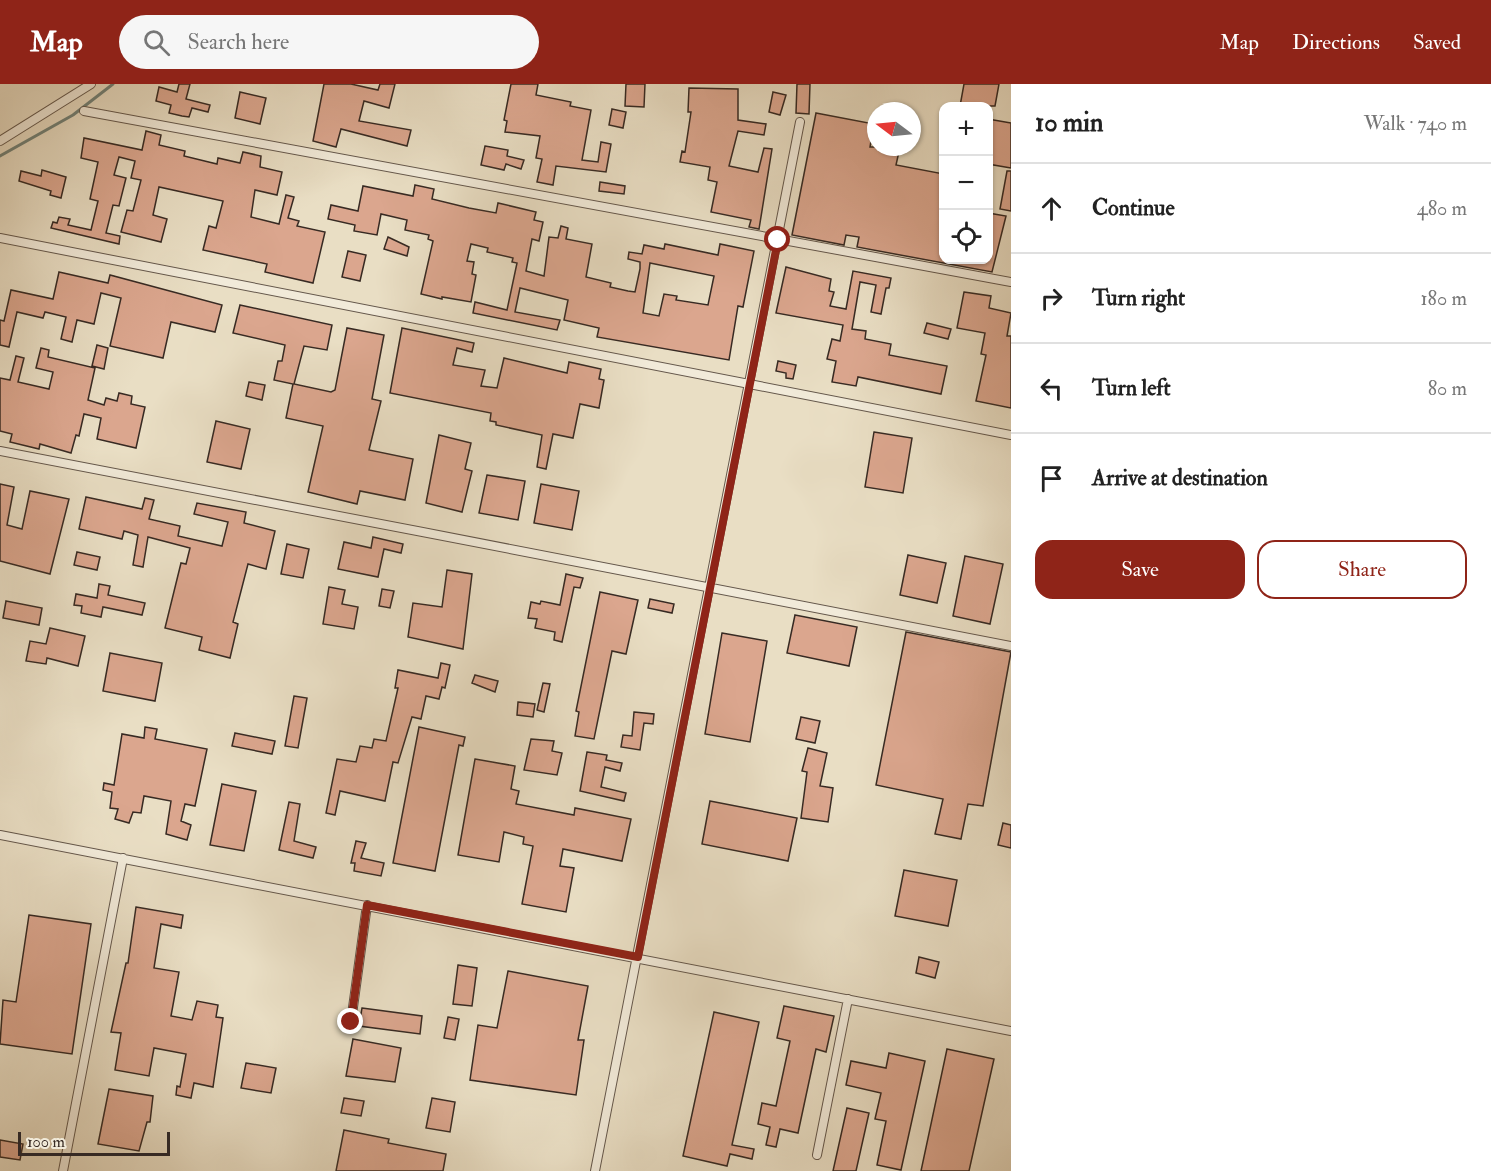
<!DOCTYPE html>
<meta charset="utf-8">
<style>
body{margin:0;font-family:"IM FELL Double Pica",serif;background:#f6f6f6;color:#222}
.controls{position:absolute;right:18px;top:18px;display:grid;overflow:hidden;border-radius:12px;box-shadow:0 2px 4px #0004}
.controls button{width:54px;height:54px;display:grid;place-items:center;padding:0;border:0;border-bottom:2px solid #e0e0e0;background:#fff;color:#222;font:30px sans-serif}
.compass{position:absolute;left:867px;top:18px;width:54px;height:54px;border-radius:50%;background:#fff;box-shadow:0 2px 4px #0004;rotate:286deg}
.scale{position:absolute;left:18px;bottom:15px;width:152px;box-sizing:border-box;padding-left:6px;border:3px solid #372a23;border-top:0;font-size:16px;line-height:21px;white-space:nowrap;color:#372a23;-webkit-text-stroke:4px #f1ead9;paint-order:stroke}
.stop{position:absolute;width:18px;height:18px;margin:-14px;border:4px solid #8f2418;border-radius:50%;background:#fff}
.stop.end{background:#8f2418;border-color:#fff;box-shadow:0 2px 6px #0008}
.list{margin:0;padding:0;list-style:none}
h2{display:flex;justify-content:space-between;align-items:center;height:78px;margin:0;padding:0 24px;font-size:26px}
h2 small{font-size:20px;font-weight:400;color:#767676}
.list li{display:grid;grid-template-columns:39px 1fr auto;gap:18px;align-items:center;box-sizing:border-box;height:90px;padding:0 24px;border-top:2px solid #e0e0e0}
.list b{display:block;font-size:22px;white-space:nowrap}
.list em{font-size:20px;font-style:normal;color:#767676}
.actions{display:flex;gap:12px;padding:18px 24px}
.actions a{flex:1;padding:14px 0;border:2px solid #8f2418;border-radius:18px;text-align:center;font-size:21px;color:#8f2418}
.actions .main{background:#8f2418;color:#fff}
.icon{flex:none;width:33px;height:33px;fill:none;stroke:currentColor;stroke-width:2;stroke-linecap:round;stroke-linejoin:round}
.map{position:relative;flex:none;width:1011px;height:1087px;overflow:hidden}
header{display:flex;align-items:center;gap:36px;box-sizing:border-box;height:84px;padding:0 30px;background:#8f2418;color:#fff}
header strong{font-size:28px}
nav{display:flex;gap:33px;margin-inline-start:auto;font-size:21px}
.search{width:420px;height:54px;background:#f6f6f6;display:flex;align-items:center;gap:15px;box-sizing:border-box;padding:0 21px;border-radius:33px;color:#767676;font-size:22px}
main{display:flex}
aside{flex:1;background:#fff}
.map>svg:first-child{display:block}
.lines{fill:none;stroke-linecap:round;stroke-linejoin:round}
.stream{stroke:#718279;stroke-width:3}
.building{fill:#dba68e;stroke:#372a23;stroke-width:1.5;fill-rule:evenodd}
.street-casing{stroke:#64574b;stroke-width:10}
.street{stroke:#f1ead9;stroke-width:8}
.route{stroke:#8f2418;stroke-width:8}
</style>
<header>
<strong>Map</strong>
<div class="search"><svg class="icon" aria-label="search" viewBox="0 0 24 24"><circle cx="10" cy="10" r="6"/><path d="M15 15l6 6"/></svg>Search here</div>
<nav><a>Map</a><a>Directions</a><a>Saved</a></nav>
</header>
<main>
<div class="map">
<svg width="1011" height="1087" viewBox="0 0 1011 1087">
<rect width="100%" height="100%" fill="#e9dec4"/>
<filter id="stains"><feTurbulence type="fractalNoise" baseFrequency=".00333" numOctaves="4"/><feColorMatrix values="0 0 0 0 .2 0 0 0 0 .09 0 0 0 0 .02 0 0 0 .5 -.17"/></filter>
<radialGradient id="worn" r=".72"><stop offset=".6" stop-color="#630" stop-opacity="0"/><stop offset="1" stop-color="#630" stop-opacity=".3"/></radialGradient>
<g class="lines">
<path class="stream" d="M0,72L73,31L113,0"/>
</g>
<path class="building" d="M179,0H190L186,15L210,21L208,28L192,24L189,33L182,32L169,29L171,21L156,17L159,3L177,8Z
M324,0H351L378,6L380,0H395L389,24L364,17L359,37L411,46L407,62L341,45L336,63L313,57Z
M511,0H538L536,11L571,18L570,22L591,26L582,76L598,78L601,58L611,60L606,88L556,82L553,101L537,98L542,75L536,74L540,52L505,48L507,37L504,36Z
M626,0H645L644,23L625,22Z
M797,0H810L809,30L796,29Z
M964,0H999L995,22H960Z
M689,4L738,5V36L766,40L764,51L738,47L729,82L758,88L764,64L772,65L759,145L749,143L751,136L711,128L717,98L708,96L710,83L680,78L682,67L685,68L691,28H688Z
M240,8L266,14L260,40L235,34Z
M773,8L786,11L780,31L769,28Z
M612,25L626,28L623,44L609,41Z
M816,29L874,40L870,63H900L896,81L944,90V176H988V129L1006,132L992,188L857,163L859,153L846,151L844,161L792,151Z
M988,35L1011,39V84L988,80Z
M146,47L161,51L159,61L185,67L184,72L217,80L218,74L240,79L243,68L261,72L260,83L282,88L277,111L255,106L251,133L279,140L286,111L294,113L288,134L299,137L297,142L325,148L313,199L265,188L267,180L203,166L209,142L216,144L223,117L159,103L153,131L167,135L161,158L121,148L127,126L133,127L141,96L131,94L135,77L119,73L114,91L126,94L119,122L113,121L106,149L120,152L119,160L51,144L53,138L57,139L59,133L70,135L68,141L91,146L98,117L90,115L98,78L81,74L84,54L142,66Z
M485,62L508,66L507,72L524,76L521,85L506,80L504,86L481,81Z
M42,86L66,93L61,114L50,111L51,107L19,97L21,87L41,92Z
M1007,87H1011V127L1000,125Z
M600,98L625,102L624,110L599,107Z
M415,101L434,105L432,115L469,124L496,129L498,119L536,128L534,136L543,138L539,157L532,155L526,187L544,192L549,153L558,154L561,142L568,144L566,155L592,160L586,193L611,199L610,203L628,207L635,208L640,185V178L628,175L629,168L642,170L644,161L664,165L665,160L718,171L720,160L754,167L743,223L738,222L729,276L597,253L599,244L564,236L568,216L520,204L515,228L560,236L557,246L473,229L475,218L507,226L517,179L512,178L513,174L487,168L488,164L471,160L467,177L474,178L472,190L476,191L471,218L442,213V215L421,210L433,157L428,155L429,151L405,146L407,136L381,130L377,151L354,147L355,141L328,135L331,121L358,127L363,102L413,112ZM650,179L714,192L708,221L676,216L677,212L664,210L659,232L643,229Z
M388,153L409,163L407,172L384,165Z
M348,167L366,171L360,197L342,193Z
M786,183L831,195L829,207L834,208L830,222L846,225L853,187L891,194L889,204H886L881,230L871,228L876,201L860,198L852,245L866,247L865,255L891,260L889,271L947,282L941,310L858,293L856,302L832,298L836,277L827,275L832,255L840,257L843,241L776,229Z
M59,188L108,199L110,191L222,221L215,248L171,238L163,274L110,262L121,214L101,209L94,240L77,236L72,258L61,255L66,233L45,228L43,234L17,228L9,263L0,261V236L4,237L11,206L53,215Z
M964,208L991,212L989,224L1011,229L1007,252H1011V324L976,317L986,271L981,270L985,249L957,244Z
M240,221L332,241L327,266L304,262L294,300L331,308L335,306L347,244L384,251L372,315L381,317L369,366L413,375L405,416L360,407L357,420L308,408L323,342L286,334L293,300L274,296L278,277H282L285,261L233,249Z
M927,239L951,245L948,255L924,249Z
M402,244L474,259L472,268L457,264L453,281L485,286L481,302L497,304L504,274L567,289L569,278L601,285L599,295L604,296L599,324L580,320L573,354L553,350L546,385L537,383L542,351L496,341V338L490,337L491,329L390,309Z
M97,261L108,264L104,285L92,282Z
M41,264L49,266L48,273L95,284L88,316L104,321L106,314L117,317L119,309L132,312L131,320L145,323L136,364L97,355L101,334L84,330L79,352L76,351L71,369L40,360L39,365L10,358L12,350L0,347V294L10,296L16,272L24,274L18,298L49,305L53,288L36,284Z
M778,277L796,281L793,295L786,294V289L776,287Z
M249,298L265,301L262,316L246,312Z
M216,337L250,345L241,385L207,378Z
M874,348L912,354L903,409L865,403Z
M439,351L471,359L465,385L472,387L462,428L426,419Z
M487,391L525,397L518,436L479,429Z
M0,400L14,403L7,441L22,445L30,407L69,415L50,490L0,477Z
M541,400L579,407L572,446L534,439Z
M86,413L142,425L145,414L154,416L149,435L180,442L178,452L222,462L228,438L194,430L197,419L246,428L244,439L275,447L266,485L248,480L233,538L238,540L230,574L199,566L202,553L165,544L181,479L186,480L190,464L148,453L143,483L133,481L138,451L124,447L122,455L79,445Z
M373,453L403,460L401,469L384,465L378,493L338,485L344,458L371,464Z
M287,460L309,465L303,494L281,490Z
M77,468L100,473L97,486L74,481Z
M908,471L946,479L937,519L900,511Z
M965,472L1003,480L990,540L953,532Z
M447,486L472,490L463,565L408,553L413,519L442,523Z
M566,490L583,494L580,504L574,503L562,558L554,556L555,548L535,544L537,535L528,534L531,518L540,520L541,517L560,521Z
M99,500L110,502L108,511L145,519L142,531L103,523L101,533L81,529L82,522L74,521L76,510L97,514Z
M329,503L345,506L342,520L358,523L354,545L323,540Z
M382,505L394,507L390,524L379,522Z
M600,508L638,516L626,570L612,567L594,655L575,652L579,628L576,627Z
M650,515L674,520L672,529L648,524Z
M6,517L42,524L39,541L3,534Z
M795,531L857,543L849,582L787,569Z
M50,544L85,552L78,582L47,574L46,580L26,577L30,557L46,560Z
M906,548L1011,568L983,722L968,720L961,755L935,750L943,715L876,701Z
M722,549L767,557L750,658L705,650Z
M110,569L162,579L155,617L103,607Z
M441,579L450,581L445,604L442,603L439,615L426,612L421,635L412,633L398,679L393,678L385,717L340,707L335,731L326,729L337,675L356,678L360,662L372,664L374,655L386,657L398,604H395L398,586L438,594Z
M475,591L498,597L495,608L472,599Z
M543,599L550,600L544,628L537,626Z
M294,612L307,614L298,664L285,662Z
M518,618L535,620L533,633L517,631Z
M634,628L654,630L653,640L644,639L640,666L621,663L623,651L632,652Z
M801,633L820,637L815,659L796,655Z
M145,643L157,645L155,655L207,665L195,722L185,720L181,737L191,741L187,756L166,750L171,717L144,712L141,729L133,728L129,739L115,735L118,725L110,724L112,708L103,706L104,699L114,701L122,650L144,654Z
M419,643L465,653L463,662L459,661L435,787L393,779Z
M235,649L275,657L272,670L232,662Z
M531,655L554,657L552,667L562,669L557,691L524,686Z
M808,664L827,669L820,702L833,704L828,738L801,734L807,688L802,687Z
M587,668L607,671L606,676L622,679L620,687L605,683L601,703L626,709L624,717L580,707Z
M475,675L515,682L511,705L519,707L516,720L574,731L575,724L631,735L622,777L563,765L560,782L574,784L566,828L522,820L533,762L523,760L524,753L504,748L499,778L458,771Z
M222,700L256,707L244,767L210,761Z
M710,717L797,734L788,777L702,760Z
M289,718L300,720L294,757L316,763L313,774L279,766Z
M1003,739L1011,741V764L998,761Z
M356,757L366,759L361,774L384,779L381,792L354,787L355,779H351Z
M904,786L957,796L948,842L895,832Z
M136,823L183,831L181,844L161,840L154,884L179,888L171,932L192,936L197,917L218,921L216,933L223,934L213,1003L194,999L191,1014L176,1011L177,1002L180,1003L186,970L154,964L149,992L115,986L121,949L111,948L126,879H128Z
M29,831L91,840L72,970L0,960L3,916L16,918Z
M919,873L939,878L935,894L916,889Z
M458,881L477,884L472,922L453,920Z
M508,887L588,902L578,956H584L576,1011L470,996L478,941L497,944Z
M784,922L834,932L826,968L816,965L798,1049L780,1045L776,1063L766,1061L770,1043L758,1040L762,1019L776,1022L790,957L777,954Z
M362,924L422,932L420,950L359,942Z
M714,928L759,938L732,1061L754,1065L752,1075L730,1070L727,1082L683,1072Z
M448,933L459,935L455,956L444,954Z
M353,955L401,964L395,998L346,992Z
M947,965L994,975L969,1087H921Z
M889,969L925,977L901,1086L877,1081L886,1037L875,1035L881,1009L846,1001L851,977L886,984Z
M246,979L276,984L271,1009L241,1004Z
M109,1005L153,1012L150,1038H147L139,1067L98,1060Z
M344,1014L364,1017L361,1032L341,1029Z
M432,1014L455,1018L450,1048L426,1044Z
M847,1024L869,1029L856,1087H833Z
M344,1046L389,1055L388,1059L446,1070L443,1087H336Z
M0,1056L23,1060L20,1076L0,1073Z"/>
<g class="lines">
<g class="street-casing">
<path id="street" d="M84,27L1011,198
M0,57L91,0
M0,154L1011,351
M0,367C337,433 674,494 1011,562
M0,751L1011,947
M351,938L367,821
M817,1071L848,915
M63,1087L123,774
M595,1087L800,38"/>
</g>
<use href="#street" class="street"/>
</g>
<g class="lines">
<path class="route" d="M351,938L367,821L638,873L778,156"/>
</g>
<rect width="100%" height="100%" filter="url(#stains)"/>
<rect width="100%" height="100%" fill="url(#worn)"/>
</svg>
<div class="controls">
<button>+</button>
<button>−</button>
<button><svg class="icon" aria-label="locate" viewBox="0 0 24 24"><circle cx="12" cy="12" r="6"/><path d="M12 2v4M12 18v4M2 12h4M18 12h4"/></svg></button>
</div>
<svg class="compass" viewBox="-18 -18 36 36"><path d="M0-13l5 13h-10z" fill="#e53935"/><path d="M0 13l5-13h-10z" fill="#767676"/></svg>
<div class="scale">100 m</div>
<div class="stop" style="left:778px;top:156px"></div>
<div class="stop end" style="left:351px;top:938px"></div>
</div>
<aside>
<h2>10 min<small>Walk · 740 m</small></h2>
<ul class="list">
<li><svg class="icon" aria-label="ahead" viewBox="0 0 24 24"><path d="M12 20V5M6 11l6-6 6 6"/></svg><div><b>Continue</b></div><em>480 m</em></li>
<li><svg class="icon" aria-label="right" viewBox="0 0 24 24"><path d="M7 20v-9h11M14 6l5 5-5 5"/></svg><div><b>Turn right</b></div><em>180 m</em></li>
<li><svg class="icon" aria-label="left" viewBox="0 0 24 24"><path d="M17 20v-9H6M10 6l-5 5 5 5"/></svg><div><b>Turn left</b></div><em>80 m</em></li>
<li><svg class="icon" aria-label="arrive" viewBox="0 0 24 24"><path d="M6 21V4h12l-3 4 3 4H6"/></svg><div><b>Arrive at destination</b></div></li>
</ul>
<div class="actions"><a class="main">Save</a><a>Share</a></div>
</aside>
</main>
